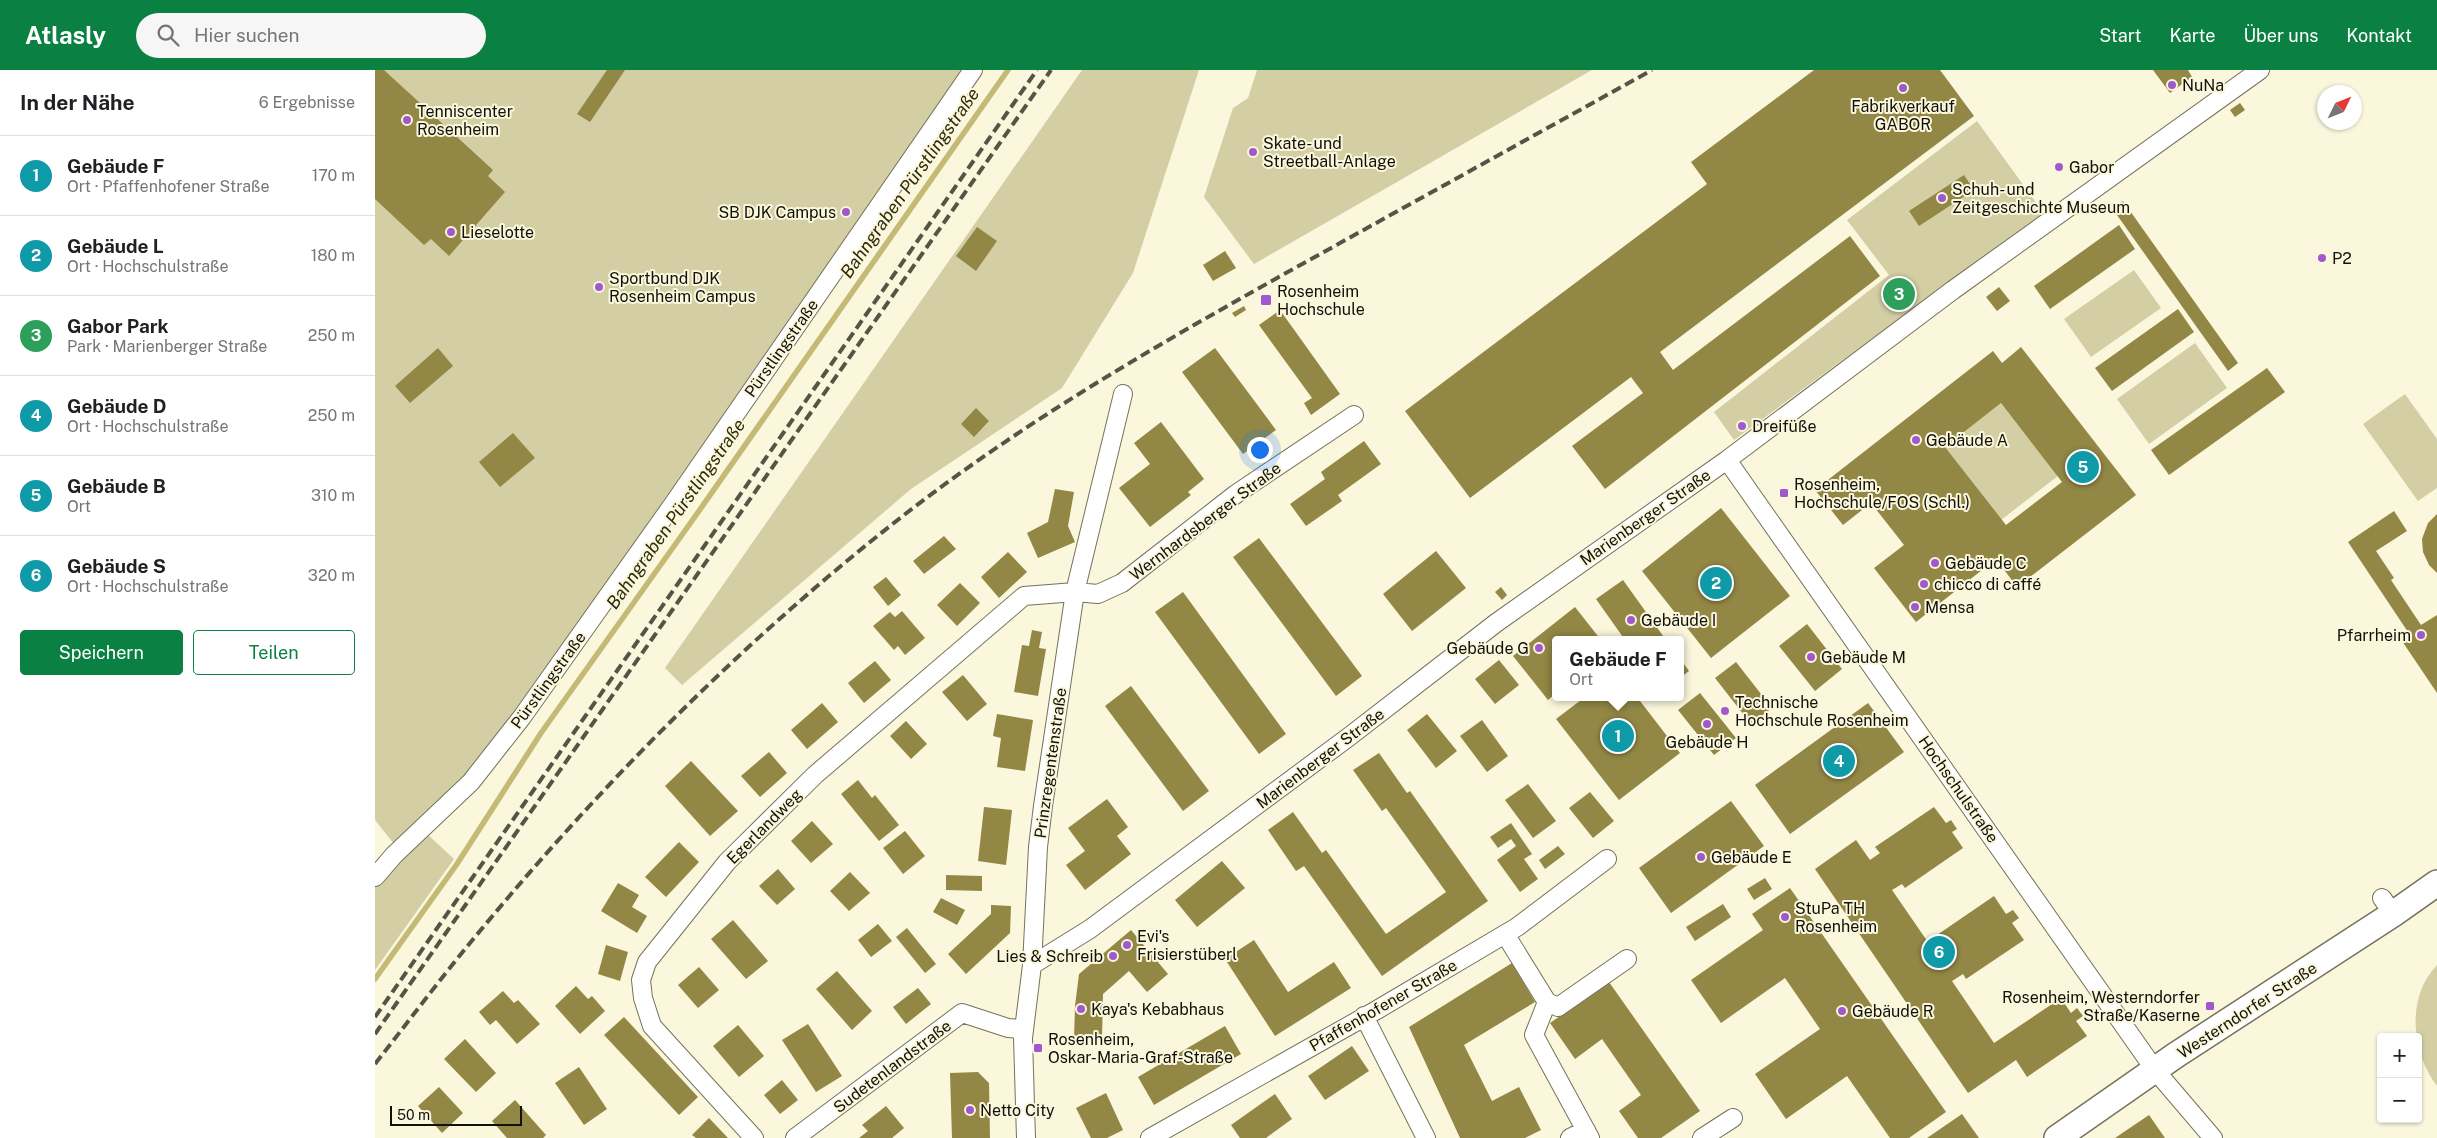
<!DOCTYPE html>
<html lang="de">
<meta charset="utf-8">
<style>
body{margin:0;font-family:"Public Sans",sans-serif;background:#f6f6f6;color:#202124}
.controls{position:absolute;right:15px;bottom:15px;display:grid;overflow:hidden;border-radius:5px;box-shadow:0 1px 4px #0004}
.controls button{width:45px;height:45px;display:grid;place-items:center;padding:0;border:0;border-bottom:1px solid #e0e0e0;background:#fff;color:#202124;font:25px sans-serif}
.compass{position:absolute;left:1942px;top:15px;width:45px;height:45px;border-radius:50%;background:#fff;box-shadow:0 1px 4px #0004;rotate:47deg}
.scale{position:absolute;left:15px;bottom:12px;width:132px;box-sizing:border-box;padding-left:5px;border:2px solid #121108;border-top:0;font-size:14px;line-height:18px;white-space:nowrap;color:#121108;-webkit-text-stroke:4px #faf7dc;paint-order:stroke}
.you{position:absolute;left:884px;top:379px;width:18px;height:18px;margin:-12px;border:4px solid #fff;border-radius:50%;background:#1a73e8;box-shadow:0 0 0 8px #1a73e833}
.badge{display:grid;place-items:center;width:32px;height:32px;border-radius:50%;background:#0b8043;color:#fff;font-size:16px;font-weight:700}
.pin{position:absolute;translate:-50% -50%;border:2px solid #fff;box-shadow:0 1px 5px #0006}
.popup{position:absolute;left:1177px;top:566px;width:132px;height:65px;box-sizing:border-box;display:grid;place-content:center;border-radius:5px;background:#fff;filter:drop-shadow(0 1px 4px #0005);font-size:16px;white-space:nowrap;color:#757577}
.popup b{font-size:19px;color:#202124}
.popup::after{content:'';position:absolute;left:50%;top:100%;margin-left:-10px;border:10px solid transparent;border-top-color:#fff}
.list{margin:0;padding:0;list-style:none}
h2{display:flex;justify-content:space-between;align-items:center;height:65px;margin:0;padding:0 20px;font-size:21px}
h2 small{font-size:16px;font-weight:400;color:#757577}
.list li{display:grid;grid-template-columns:32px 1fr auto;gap:15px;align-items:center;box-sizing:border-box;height:80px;padding:0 20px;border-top:1px solid #e0e0e0}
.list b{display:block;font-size:19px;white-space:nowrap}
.list p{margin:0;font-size:16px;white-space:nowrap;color:#757577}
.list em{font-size:16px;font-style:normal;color:#757577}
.actions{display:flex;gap:10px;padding:15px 20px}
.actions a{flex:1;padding:11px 0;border:1px solid #0b8043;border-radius:5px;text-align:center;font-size:18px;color:#0b8043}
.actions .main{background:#0b8043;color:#fff}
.icon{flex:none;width:28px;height:28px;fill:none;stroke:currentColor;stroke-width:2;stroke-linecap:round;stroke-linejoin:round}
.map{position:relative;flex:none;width:2062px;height:1068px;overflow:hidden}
header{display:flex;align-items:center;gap:30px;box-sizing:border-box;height:70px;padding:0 25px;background:#0b8043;color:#fff}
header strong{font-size:24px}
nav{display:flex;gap:28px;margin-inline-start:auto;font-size:18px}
.search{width:350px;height:45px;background:#f6f6f6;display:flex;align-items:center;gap:12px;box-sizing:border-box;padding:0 18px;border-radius:28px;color:#757577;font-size:19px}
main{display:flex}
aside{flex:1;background:#fff}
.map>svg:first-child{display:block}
.green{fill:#d4cea5}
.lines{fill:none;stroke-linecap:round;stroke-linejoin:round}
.stream{stroke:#c4ba76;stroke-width:5.5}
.building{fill:#928745;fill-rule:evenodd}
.street-casing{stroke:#75725b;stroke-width:20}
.secondary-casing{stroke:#75725b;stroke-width:28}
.street{stroke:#fff;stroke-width:18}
.secondary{stroke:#fff;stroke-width:25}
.rail{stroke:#555446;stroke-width:4;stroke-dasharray:10 5;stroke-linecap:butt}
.poi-dot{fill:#a059cc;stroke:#faf7dc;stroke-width:2}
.labels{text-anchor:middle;stroke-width:4;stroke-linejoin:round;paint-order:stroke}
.poi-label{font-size:16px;fill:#121108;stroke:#faf7dc;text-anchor:start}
.street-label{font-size:16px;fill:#121108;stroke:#faf7dc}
.water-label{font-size:18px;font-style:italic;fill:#2f2b0c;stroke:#faf7dc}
</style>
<header>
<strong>Atlasly</strong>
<div class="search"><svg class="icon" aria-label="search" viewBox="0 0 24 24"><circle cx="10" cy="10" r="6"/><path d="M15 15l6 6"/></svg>Hier suchen</div>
<nav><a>Start</a><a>Karte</a><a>Über uns</a><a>Kontakt</a></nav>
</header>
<main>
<aside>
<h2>In der Nähe<small>6 Ergebnisse</small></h2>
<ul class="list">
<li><span class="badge" style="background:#0f9aa8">1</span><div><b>Gebäude F</b><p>Ort · Pfaffenhofener Straße</p></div><em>170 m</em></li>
<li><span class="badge" style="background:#0f9aa8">2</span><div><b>Gebäude L</b><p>Ort · Hochschulstraße</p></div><em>180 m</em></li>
<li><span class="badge" style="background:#2e9e5b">3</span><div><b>Gabor Park</b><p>Park · Marienberger Straße</p></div><em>250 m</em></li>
<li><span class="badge" style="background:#0f9aa8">4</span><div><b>Gebäude D</b><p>Ort · Hochschulstraße</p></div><em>250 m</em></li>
<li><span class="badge" style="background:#0f9aa8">5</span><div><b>Gebäude B</b><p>Ort</p></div><em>310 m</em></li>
<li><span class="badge" style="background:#0f9aa8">6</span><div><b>Gebäude S</b><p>Ort · Hochschulstraße</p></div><em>320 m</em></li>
</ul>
<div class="actions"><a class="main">Speichern</a><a>Teilen</a></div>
</aside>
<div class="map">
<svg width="2062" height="1068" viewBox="0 0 2062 1068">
<rect width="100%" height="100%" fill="#faf7dc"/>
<path class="green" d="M0,0H598L96,712L19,774L0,750Z
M707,0H824L758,203L687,318L536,419L307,615L290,598Z
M882,0H1217L879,194L829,127L858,38L873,28Z
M1602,51L1670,145L1537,239L1359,370L1339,342L1514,205L1472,150Z
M1759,200L1786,238L1716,287L1689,249Z
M1820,273L1852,318L1774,374L1742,329Z
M2030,324L2062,369V418L2043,431L1988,354Z
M1626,333L1683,406L1626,450L1570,377Z
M51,763L79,789L0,900V817Z
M2062,895V1016C2037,984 2030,928 2062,895Z"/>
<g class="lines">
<path class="stream" d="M0,909L82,794L166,663L319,448L633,0"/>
</g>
<path class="building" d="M0,0H9L118,100L113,106L130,122L74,186L56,169L49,175L0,129Z
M232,0H250L215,52L202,44Z
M1439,0H1565L1599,46L1285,282L1298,300L1475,166L1505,206L1230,419L1197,376L1268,323L1256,307L1095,428L1030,341L1332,114L1316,92Z
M1778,0H1813L1817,7L1795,23Z
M1865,33L1870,40L1860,47L1855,40Z
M1589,105L1599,120L1544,156L1534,141Z
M1748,131L1863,293L1853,301L1737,138Z
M1744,155L1760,179L1675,239L1659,216Z
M602,157L622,171L601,201L581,186Z
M850,181L861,198L838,211L828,195Z
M1624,217L1635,231L1622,241L1611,227Z
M869,236L871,240L860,247L857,243Z
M1803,239L1819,262L1737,321L1720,298Z
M905,240L965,324L936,345L929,333L937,328L884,255Z
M1646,277L1761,425L1642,517L1621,489L1541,552L1499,498L1529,475L1522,466L1496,433L1468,455L1440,420L1618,281L1627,293ZM1626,333L1687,412L1631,455L1570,377Z
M63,278L78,296L35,333L20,316Z
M840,278L901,360L868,384L807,302Z
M1892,298L1910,322L1794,405L1776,380Z
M601,338L614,351L599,367L586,354Z
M786,352L829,409L813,422L816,425L775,457L744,418L775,394L759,373Z
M138,363L160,388L125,417L104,392Z
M989,371L1006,394L963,425L967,431L931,456L915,434L950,409L946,402Z
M680,419L699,422L693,456L700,472L663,488L652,463L673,452Z
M1346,438L1415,526L1336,588L1267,501Z
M2019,441L2032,461L2001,481L2019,508L2016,510L2046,555L2062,545V623L2025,568L2033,562L1973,472Z
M2062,444V503L2054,495L2048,482L2047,469L2053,453Z
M569,466L581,479L549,504L538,491Z
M884,468L987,606L961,626L858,487Z
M1061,481L1091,518L1037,561L1008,524Z
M633,482L652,502L624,528L606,507Z
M511,507L526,525L513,536L498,517Z
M1248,510L1291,570H1250L1221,529Z
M585,513L605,533L582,556L562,535Z
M1126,517L1132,525L1127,530L1120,522Z
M808,522L911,664L884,684L780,542Z
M1200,537L1226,570H1180V624L1173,630L1138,586Z
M527,541L550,568L530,585L523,576L519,580L498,556L515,542L520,547Z
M1432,554L1467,599L1440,621L1404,576Z
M657,560L667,562L664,578L671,579L663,626L639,622L647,575L654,576Z
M1124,590L1144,615L1120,634L1100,609Z
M1306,590L1314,601L1306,607Z
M500,591L516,610L489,633L473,613Z
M1361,592L1397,638L1376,654L1340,608Z
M588,605L612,634L592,651L567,622Z
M756,616L834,721L808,741L730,636Z
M1325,623L1361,668L1339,685L1303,640Z
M1210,627H1262L1305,683L1244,730L1181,649Z
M447,633L463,652L432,679L416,660Z
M1493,633L1529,682L1415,764L1380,715Z
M622,644L658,650L650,701L622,697L626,668L618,666Z
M1052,644L1082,681L1061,698L1032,660Z
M1107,650L1133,686L1112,702L1085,666Z
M531,651L552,674L536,689L515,666Z
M394,682L412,703L385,727L366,706Z
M1004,683L1032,723L1035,721L1113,831L1007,906L929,796L921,801L893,760L918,742L947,783L951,780L1011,864L1071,822L1011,738L1007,741L978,700Z
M316,691L363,741L335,766L290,716Z
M483,710L497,728L500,725L524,755L504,771L466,724Z
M1153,714L1181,751L1158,768L1130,730Z
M1215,722L1239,751L1218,768L1194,738Z
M732,729L753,757L742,766L756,784L710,820L691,795L710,781L693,758Z
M1356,731L1389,776L1296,843L1264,798Z
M609,737L637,740L631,795L603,791Z
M1559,737L1571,753L1576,750L1582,759L1577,762L1588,778L1530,818L1527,814L1517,820L1557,878L1567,871L1562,865L1619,826L1631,844L1638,840L1644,848L1637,853L1649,870L1591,909L1588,904L1577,911L1619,973L1686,928L1696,943L1702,938L1708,946L1701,951L1712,966L1652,1007L1641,990L1593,1023L1440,799L1481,770L1495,790L1505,783L1500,777Z
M437,751L458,774L436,793L416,771Z
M1136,753L1157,784L1149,789L1163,809L1145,822L1122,790L1141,776L1136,769L1123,778L1115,767Z
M530,761L550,786L528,804L508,778Z
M304,772L324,792L291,827L270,807Z
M1183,776L1190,784L1170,799L1164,790Z
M847,791L870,818L822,857L800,830Z
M403,799L420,819L402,835L384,816Z
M475,802L495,823L474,841L455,821Z
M571,805L607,806V821L571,820Z
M1390,808L1397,819L1379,830L1372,819Z
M243,813L264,825L257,837L272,846L262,863L226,841Z
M1415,818L1571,1042L1534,1068H1515L1472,1006L1411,1049L1380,1004L1445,959L1410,908L1346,953L1316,910L1388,860L1377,844Z
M566,828L590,840L582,855L558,842Z
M1348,834L1356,847L1320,871L1311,857Z
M616,835L636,836L635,863L591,904L573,884L616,844Z
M358,850L393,891L371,909L336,869Z
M503,854L517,871L496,887L483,870Z
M532,858L561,894L550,903L521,867Z
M756,860L793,904L772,922L754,901L728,924L727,969H699L700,936L704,904Z
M879,870L913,922L959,892L976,918L900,966L850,889Z
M231,875L253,882L245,911L223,904Z
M1137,893L1160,932L1089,975L1117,1031L1144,1017L1166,1060L1150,1068H1085L1034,957Z
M324,897L344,920L323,938L303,915Z
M462,901L497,941L477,960L441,919Z
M1234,912L1325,1041L1286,1068H1263L1244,1041L1266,1025L1227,969L1200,989L1175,953Z
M201,916L213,929L217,926L230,941L205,964L180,936Z
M543,918L556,934L531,954L518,937Z
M128,921L139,933L143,930L165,954L142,974L121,950L115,955L104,942Z
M249,947L323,1027L304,1045L229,965Z
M433,954L467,1006L441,1022L407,970Z
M363,955L389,986L364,1007L338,976Z
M850,956L866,984L779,1035L763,1007Z
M90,969L121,1003L101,1022L69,989Z
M977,976L994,1001L950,1030L933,1006Z
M204,997L232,1039L209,1055L180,1013Z
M603,1002L614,1013L615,1068H577L575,1003Z
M407,1010L423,1030L405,1044L389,1025Z
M64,1017L88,1043L67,1063L43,1036Z
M731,1023L748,1060L732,1068H716L701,1038Z
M900,1024L917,1049L891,1068H865L856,1055Z
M140,1030L171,1065L168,1068H132L117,1051Z
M511,1036L529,1058L517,1068H484L493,1061L487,1055Z
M1587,1044L1604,1068H1552Z
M1774,1045L1790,1068H1740Z
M334,1048L353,1068H321L317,1065Z"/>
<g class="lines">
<g class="street-casing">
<path id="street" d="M1352,390L1780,1000L1838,1068
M0,807L19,785L96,712L147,647L299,433L598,0
M2007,828L2018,844
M1130,864L1172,932L1159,965L1215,1068
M657,895L715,859L975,666L1121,553L1352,390L1578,220L1885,0
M1172,932L1183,937L1252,889
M989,946L1051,1068
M379,1068L277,956L268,928L266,910L272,892L352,792L440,705L649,526L700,522L723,524L747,513L861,424L979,345
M420,1068L587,943L633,958L648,959
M651,1068L648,968L657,895L663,777L668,736L700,522L748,324
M775,1068L1000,941L1142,857L1232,789
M1195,1068L1211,1060
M1327,1068L1358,1048"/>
</g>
<g class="secondary-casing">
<path id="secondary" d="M1682,1068L1801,985L2018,844L2062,813"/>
</g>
<use href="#street" class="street"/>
<use href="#secondary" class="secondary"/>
<path class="rail" d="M0,947L662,0
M0,964L676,0
M0,994C29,957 57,920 86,884C218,722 365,573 529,445C659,344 803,263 947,183C1057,122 1167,61 1277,0"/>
</g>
<g class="poi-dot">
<circle cx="1797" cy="15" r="5"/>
<circle cx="1528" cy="18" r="5"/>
<circle cx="32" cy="50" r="5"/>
<circle cx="878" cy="82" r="5"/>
<circle cx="1684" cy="97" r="5"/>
<circle cx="1567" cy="128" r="5"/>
<circle cx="471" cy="142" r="5"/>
<circle cx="76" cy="162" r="5"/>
<circle cx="1947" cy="188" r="5"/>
<circle cx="224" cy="217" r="5"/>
<rect x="885" y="224" width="12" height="12" rx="2.5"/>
<circle cx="1367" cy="356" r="5"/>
<circle cx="1541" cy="370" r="5"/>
<rect x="1404" y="418" width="10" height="10" rx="2.5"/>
<circle cx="1560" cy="493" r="5"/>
<circle cx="1549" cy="514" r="5"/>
<circle cx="1540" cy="537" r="5"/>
<circle cx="1256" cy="550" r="5"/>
<circle cx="2046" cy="565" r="5"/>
<circle cx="1164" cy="578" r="5"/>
<circle cx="1436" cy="587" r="5"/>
<circle cx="1350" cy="641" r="5"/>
<circle cx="1332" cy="654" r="5"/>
<circle cx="1326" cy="787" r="5"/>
<circle cx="1410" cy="847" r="5"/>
<circle cx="752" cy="875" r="5"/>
<circle cx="738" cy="886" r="5"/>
<rect x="1830" y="931" width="10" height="10" rx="2.5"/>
<circle cx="706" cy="939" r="5"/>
<circle cx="1467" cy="941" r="5"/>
<rect x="658" y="973" width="10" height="10" rx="2.5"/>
<circle cx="595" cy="1040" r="5"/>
</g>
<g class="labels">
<g class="poi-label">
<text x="1807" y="21">NuNa</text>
<text x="1528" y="42" text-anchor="middle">Fabrikverkauf<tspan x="1528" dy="18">GABOR</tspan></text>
<text x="42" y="47">Tenniscenter<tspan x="42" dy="18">Rosenheim</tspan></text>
<text x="888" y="79">Skate- und<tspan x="888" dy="18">Streetball-Anlage</tspan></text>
<text x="1694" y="103">Gabor</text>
<text x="1577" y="125">Schuh- und<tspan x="1577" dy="18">Zeitgeschichte Museum</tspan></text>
<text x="461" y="148" text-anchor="end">SB DJK Campus</text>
<text x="86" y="168">Lieselotte</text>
<text x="1957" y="194">P2</text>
<text x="234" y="214">Sportbund DJK<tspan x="234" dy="18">Rosenheim Campus</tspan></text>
<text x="902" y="227">Rosenheim<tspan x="902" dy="18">Hochschule</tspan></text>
<text x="1377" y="362">Dreifüße</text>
<text x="1551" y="376">Gebäude A</text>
<text x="1419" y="420">Rosenheim,<tspan x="1419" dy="18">Hochschule/FOS (Schl.)</tspan></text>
<text x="1570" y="499">Gebäude C</text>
<text x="1559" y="520">chicco di caffé</text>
<text x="1550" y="543">Mensa</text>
<text x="1266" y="556">Gebäude I</text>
<text x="2036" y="571" text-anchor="end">Pfarrheim</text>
<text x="1154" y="584" text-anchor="end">Gebäude G</text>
<text x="1446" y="593">Gebäude M</text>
<text x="1360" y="638">Technische<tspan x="1360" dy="18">Hochschule Rosenheim</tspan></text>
<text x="1332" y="678" text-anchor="middle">Gebäude H</text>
<text x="1336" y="793">Gebäude E</text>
<text x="1420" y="844">StuPa TH<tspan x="1420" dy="18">Rosenheim</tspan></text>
<text x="762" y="872">Evi's<tspan x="762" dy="18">Frisierstüberl</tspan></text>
<text x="728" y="892" text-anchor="end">Lies &amp; Schreib</text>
<text x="1825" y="933" text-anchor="end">Rosenheim, Westerndorfer<tspan x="1825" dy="18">Straße/Kaserne</tspan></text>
<text x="716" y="945">Kaya's Kebabhaus</text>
<text x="1477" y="947">Gebäude R</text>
<text x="673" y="975">Rosenheim,<tspan x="673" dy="18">Oskar-Maria-Graf-Straße</tspan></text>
<text x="605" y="1046">Netto City</text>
</g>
<g class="street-label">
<text transform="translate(406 278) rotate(-55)" y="6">Pürstlingstraße</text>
<text transform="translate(1270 447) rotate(-35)" y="6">Marienberger Straße</text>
<text transform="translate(830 451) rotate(-37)" y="6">Wernhardsberger Straße</text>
<text transform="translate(173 610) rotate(-54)" y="6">Pürstlingstraße</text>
<text transform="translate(945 688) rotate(-37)" y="6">Marienberger Straße</text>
<text transform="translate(675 693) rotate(-82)" y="6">Prinzregentenstraße</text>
<text transform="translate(1584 719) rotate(55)" y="6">Hochschulstraße</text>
<text transform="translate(389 756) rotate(-45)" y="6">Egerlandweg</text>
<text transform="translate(1008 935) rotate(-30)" y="6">Pfaffenhofener Straße</text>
<text transform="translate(1872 940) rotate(-33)" y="6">Westerndorfer Straße</text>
<text transform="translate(517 996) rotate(-37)" y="6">Sudetenlandstraße</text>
</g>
<g class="water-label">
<text transform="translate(535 113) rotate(-55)" y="6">Bahngraben Pürstlingstraße</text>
<text transform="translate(301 444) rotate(-55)" y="6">Bahngraben Pürstlingstraße</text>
</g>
</g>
</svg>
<div class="controls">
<button>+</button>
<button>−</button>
</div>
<svg class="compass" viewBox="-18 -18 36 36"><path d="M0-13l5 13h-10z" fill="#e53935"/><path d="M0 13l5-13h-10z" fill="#757577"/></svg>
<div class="scale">50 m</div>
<div class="you"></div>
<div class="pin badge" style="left:1243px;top:666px;background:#0f9aa8">1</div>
<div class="popup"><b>Gebäude F</b>Ort</div>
<div class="pin badge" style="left:1341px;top:513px;background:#0f9aa8">2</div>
<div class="pin badge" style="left:1524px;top:224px;background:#2e9e5b">3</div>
<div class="pin badge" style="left:1464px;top:691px;background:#0f9aa8">4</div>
<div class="pin badge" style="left:1708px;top:397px;background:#0f9aa8">5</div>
<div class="pin badge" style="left:1564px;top:882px;background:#0f9aa8">6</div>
</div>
</main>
